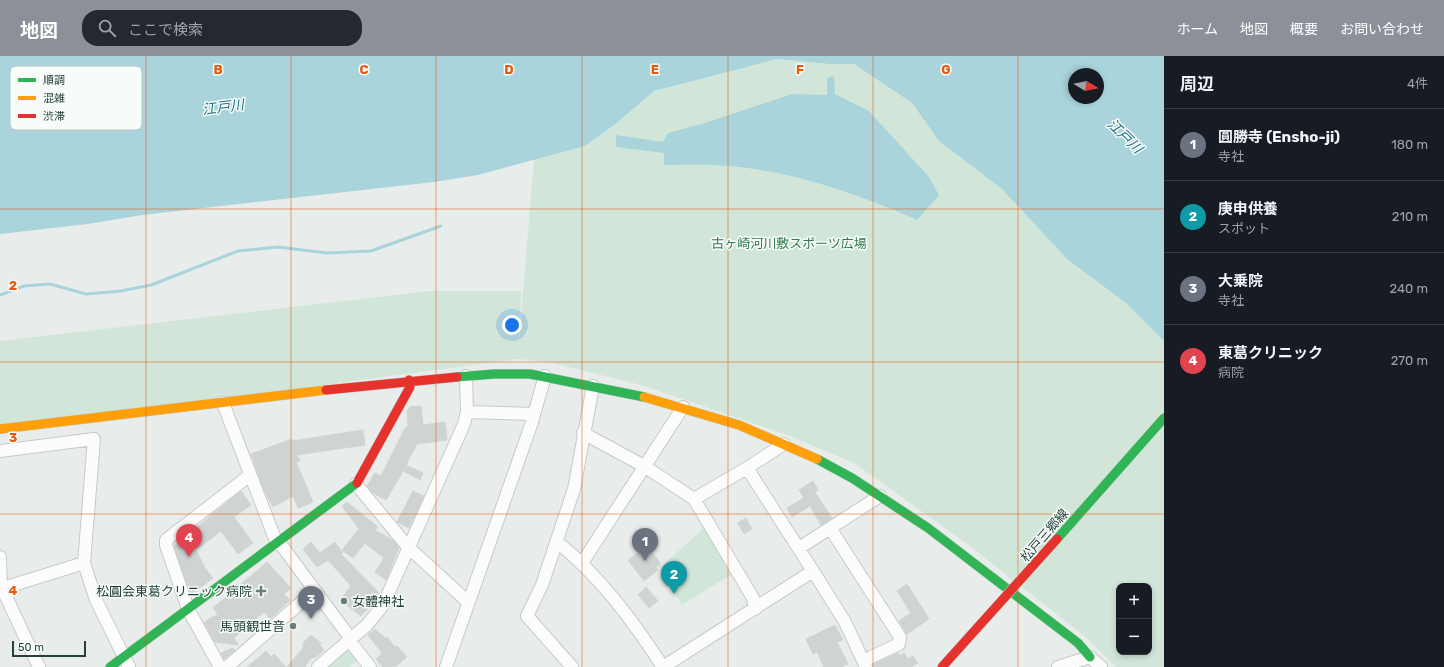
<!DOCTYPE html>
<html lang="ja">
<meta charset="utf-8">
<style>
body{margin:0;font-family:Rubik,"Noto Sans JP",sans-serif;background:#242831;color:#f1f3f6}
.controls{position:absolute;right:12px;bottom:12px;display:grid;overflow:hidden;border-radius:8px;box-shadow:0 2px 6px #0003}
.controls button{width:36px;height:36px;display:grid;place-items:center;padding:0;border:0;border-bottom:1px solid #363941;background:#171b24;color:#f1f3f6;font:20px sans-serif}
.compass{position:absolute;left:1068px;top:12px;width:36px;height:36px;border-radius:50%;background:#171b24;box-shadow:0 2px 6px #0003;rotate:100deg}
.scale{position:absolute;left:12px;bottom:10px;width:74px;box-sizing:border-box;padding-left:4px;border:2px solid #24423a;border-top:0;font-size:11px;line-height:14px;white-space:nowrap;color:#24423a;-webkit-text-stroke:3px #f7fbf9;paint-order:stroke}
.you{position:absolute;left:512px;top:269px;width:14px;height:14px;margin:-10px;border:3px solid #fff;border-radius:50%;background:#1a73e8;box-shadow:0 0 0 6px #1a73e833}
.badge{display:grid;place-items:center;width:26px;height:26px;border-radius:50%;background:#8c9099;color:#fff;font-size:13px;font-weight:700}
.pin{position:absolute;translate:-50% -33px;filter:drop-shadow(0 1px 2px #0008)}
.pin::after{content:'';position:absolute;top:21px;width:14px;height:12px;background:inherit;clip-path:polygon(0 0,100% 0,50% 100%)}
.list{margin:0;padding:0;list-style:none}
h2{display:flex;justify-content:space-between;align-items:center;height:52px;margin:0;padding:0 16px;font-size:17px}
h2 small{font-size:13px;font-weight:400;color:#9ea1a6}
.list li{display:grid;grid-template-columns:26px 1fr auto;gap:12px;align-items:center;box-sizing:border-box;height:72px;padding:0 16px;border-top:1px solid #363941}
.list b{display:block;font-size:15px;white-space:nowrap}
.list p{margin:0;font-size:13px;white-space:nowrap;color:#9ea1a6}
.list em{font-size:13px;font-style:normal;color:#9ea1a6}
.icon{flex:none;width:22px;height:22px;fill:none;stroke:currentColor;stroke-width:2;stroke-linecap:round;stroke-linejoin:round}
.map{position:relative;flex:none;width:1164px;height:611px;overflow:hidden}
header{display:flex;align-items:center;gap:24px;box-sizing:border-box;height:56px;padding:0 20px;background:#8c9099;color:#fff}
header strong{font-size:19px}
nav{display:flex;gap:22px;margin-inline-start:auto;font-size:14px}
.search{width:280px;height:36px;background:#242831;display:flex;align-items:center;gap:10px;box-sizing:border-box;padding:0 14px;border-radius:16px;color:#9ea1a6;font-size:15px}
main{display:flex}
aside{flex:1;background:#171b24}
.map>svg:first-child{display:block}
.green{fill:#d1e6d8;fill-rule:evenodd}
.water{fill:#a9d4db;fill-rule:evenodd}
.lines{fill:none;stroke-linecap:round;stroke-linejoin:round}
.stream{stroke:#a9d4db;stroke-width:3}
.building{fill:#cfd4d2;stroke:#d1d6d4}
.street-casing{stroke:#c5cac8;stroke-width:14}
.fast-casing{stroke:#c3cbc8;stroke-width:10}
.slow-casing{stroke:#c3cbc8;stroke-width:10}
.jam-casing{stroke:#c3cbc8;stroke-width:10}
.street{stroke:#fcfcfc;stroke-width:12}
.fast{stroke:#30b455;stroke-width:9}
.slow{stroke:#ff9f0a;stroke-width:9}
.jam{stroke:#e5322d;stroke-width:9}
.fast-bridge-casing{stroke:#c3cbc8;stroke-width:10;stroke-linecap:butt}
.jam-bridge-casing{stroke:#c3cbc8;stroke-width:10;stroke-linecap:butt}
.fast-bridge{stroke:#30b455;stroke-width:9}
.jam-bridge{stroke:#e5322d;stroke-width:9}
.grid{fill:none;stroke:#e8590c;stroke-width:1;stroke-opacity:0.55}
.poi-dot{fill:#697e78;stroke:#f7fbf9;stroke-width:1.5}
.labels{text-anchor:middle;stroke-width:3;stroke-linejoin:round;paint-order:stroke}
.park-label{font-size:13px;fill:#2d7a4b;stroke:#f7fbf9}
.street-label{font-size:13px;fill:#24423a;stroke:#f7fbf9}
.poi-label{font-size:13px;fill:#24423a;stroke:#f7fbf9;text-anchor:end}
.water-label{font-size:14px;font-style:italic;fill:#1c6f80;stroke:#f7fbf9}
.key{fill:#f7fbf9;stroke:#b8c4c0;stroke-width:1}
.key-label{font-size:11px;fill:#24423a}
.grid-label{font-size:13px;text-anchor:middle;font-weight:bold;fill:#e8590c;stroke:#f7fbf9;stroke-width:3;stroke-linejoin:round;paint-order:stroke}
</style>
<header>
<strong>地図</strong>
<div class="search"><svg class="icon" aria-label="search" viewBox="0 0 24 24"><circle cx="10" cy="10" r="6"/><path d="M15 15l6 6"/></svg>ここで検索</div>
<nav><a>ホーム</a><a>地図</a><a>概要</a><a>お問い合わせ</a></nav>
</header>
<main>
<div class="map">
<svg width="1164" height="611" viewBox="0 0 1164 611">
<rect width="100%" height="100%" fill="#e8edeb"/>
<path class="green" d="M777,3L829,8H854L912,47L939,85L1002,133L1068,204L1126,247L1164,285V611H1116L1088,583L966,487L854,407L790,380L641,329L549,306L518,303L0,372V285L430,235H521L519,286L534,103L585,90L614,69L654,35ZM1119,530H1149V596H1119Z
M705,471L732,518L682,549L660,512Z
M344,593L353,595L360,602L349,611H325Z"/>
<path class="water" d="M0,0H1164V285L1126,247L1068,204L1002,133L939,85L912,47L854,8H829L777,3L654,35L614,69L585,90L478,119L434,126L142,159L88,168L0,178ZM1074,18H1098V42H1074Z
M834,20L835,38L869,55L929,121L939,139L917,164C854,136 783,112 713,109C697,108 681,109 664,109V97L616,91V79L663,86L668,77L705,67L792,38L827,39V22Z"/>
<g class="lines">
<path class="stream" d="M0,239L24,230L50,228L86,238L121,235L151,229L238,195L278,191L327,197L371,195L441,170"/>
</g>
<path class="building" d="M421,350L423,369L445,366L447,384L417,388L406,409L423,417L420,424L403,415L386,444L373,437L367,430L375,417L381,420L405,372L408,371L407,355L410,351Z
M363,374L365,389L297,399L300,405L296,406L313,446L298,452L293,440L273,451L265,436L251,398L292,383V385Z
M813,425L818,434L815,436L832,462L821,469L810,450L792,461L787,452L804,442L799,434Z
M241,435L251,449L234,461L253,487L238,498L221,475L196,494L205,512L213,522L191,539L174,490Z
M413,435L424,440L409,472L397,466Z
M347,446L378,471L375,474L393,484L399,492L386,524L375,516L384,502L365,487L353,502L342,494L359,473L342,450Z
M746,462L752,473L744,478L738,467Z
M311,486L320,497L335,486L343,497L341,498L380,538L375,546L361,560L340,544L351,530L328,504L317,511L303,493Z
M647,490L661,508L656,511L658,514L644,525L628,504Z
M267,506L291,532L284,538L290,544L270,563L264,556L234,582L238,589L215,586L204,566L218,558L213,552Z
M907,528L929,563L907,578L899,565L911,557L897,535Z
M646,531L658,545L649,552L638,539Z
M835,569L843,584L837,586L848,608L842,611H824L817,596L813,598L806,583Z
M375,573L385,582L387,581L395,591L397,590L407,601L395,611H383L376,603L382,597L368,579Z
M311,579L321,587L320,589L324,594L319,599L310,603L305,611H287L303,592V587Z
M233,592L235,594L224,603L221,597Z
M266,595L271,601L274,598L286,611H247Z
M898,597L900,600L904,597L908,603L913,600L918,607L912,610L913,611H873V609Z"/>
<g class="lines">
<g class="street-casing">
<path id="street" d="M223,347L277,488
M467,356L533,358
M583,377L644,410L694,443L753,542L755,553
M784,388L747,412L813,515
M0,395L94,383L84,507L96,544L129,611
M356,428L408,491L468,546
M694,443L747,412
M830,472L900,581L899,588L863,605
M279,486L351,583
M557,486C600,520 633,565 663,611
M799,492L880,440
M0,501L1,533
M582,507L683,351
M0,533L84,507
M3,534L39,611
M349,584L370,611
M220,611L188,553L166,489V484L250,419
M227,611L314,535
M318,611L367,569L380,553L388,538L464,368L467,356L466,320
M446,611L531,369L545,320
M572,611L527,560L542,529L574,433L593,330
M663,611L813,515L845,566L866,611
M1058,611L1090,601L1101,611"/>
</g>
<g class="fast-casing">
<path id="fast" d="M457,321L494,318H530L644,341
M817,403L852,422L928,472L1078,587L1090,601
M110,611L357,427"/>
</g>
<g class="slow-casing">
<path id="slow" d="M644,341L739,369L817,403
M0,373L326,334"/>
</g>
<g class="jam-casing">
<path id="jam" d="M326,334L457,321
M357,427L410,331L409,324"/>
</g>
<use href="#street" class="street"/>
<use href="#fast" class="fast"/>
<use href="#slow" class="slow"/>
<use href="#jam" class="jam"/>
<g class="fast-bridge-casing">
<path id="fast-bridge" d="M1057,483L1164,362"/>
</g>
<g class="jam-bridge-casing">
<path id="jam-bridge" d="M942,611L1057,483"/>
</g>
<use href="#fast-bridge" class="fast-bridge"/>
<use href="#jam-bridge" class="jam-bridge"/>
</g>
<path class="grid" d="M146,0V611M291,0V611M436,0V611M582,0V611M728,0V611M873,0V611M1018,0V611M0,153H1164M0,306H1164M0,458H1164"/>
<g class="poi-dot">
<path d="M259 529h4v4h4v4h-4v4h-4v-4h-4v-4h4z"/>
<circle cx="344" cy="545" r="4"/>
<circle cx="293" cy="570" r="4"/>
</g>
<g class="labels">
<g class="park-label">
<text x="789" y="192">古ヶ崎河川敷スポーツ広場</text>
</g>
<g class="street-label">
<text transform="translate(1044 479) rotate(-49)" y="5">松戸三郷線</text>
</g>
<g class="poi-label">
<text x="252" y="540">松圓会東葛クリニック病院</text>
<text x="352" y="550" text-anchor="start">女體神社</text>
<text x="285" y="575">馬頭観世音</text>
</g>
<g class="water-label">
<text transform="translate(223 51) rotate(-7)" y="5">江戸川</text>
<text transform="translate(1125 80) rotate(44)" y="5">江戸川</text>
</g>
</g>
<rect x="10" y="10" width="132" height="64" rx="6" class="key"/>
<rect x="18" y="22" width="18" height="4" fill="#30b455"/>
<rect x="18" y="40" width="18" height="4" fill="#ff9f0a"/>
<rect x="18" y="58" width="18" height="4" fill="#e5322d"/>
<g class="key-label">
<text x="43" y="28">順調</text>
<text x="43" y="46">混雑</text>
<text x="43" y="64">渋滞</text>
</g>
<g class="grid-label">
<text x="218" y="18">B</text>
<text x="364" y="18">C</text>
<text x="509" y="18">D</text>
<text x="655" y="18">E</text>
<text x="800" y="18">F</text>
<text x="946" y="18">G</text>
<text x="13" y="234">2</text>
<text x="13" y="386">3</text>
<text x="13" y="539">4</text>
</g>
</svg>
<div class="controls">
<button>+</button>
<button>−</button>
</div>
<svg class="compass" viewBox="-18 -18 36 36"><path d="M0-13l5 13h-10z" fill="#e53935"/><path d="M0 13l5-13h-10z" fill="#9ea1a6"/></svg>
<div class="scale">50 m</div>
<div class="you"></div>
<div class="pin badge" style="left:645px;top:505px;background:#6b7280">1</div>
<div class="pin badge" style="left:674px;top:538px;background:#0f9aa8">2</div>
<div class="pin badge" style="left:311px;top:563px;background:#6b7280">3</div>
<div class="pin badge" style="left:189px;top:501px;background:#e0444e">4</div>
</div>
<aside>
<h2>周辺<small>4件</small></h2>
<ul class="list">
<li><span class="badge" style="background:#6b7280">1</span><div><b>圓勝寺 (Ensho-ji)</b><p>寺社</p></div><em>180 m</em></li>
<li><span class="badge" style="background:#0f9aa8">2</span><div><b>庚申供養</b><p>スポット</p></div><em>210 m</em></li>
<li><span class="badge" style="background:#6b7280">3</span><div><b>大乗院</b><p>寺社</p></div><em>240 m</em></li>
<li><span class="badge" style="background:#e0444e">4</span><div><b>東葛クリニック</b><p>病院</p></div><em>270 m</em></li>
</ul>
</aside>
</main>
